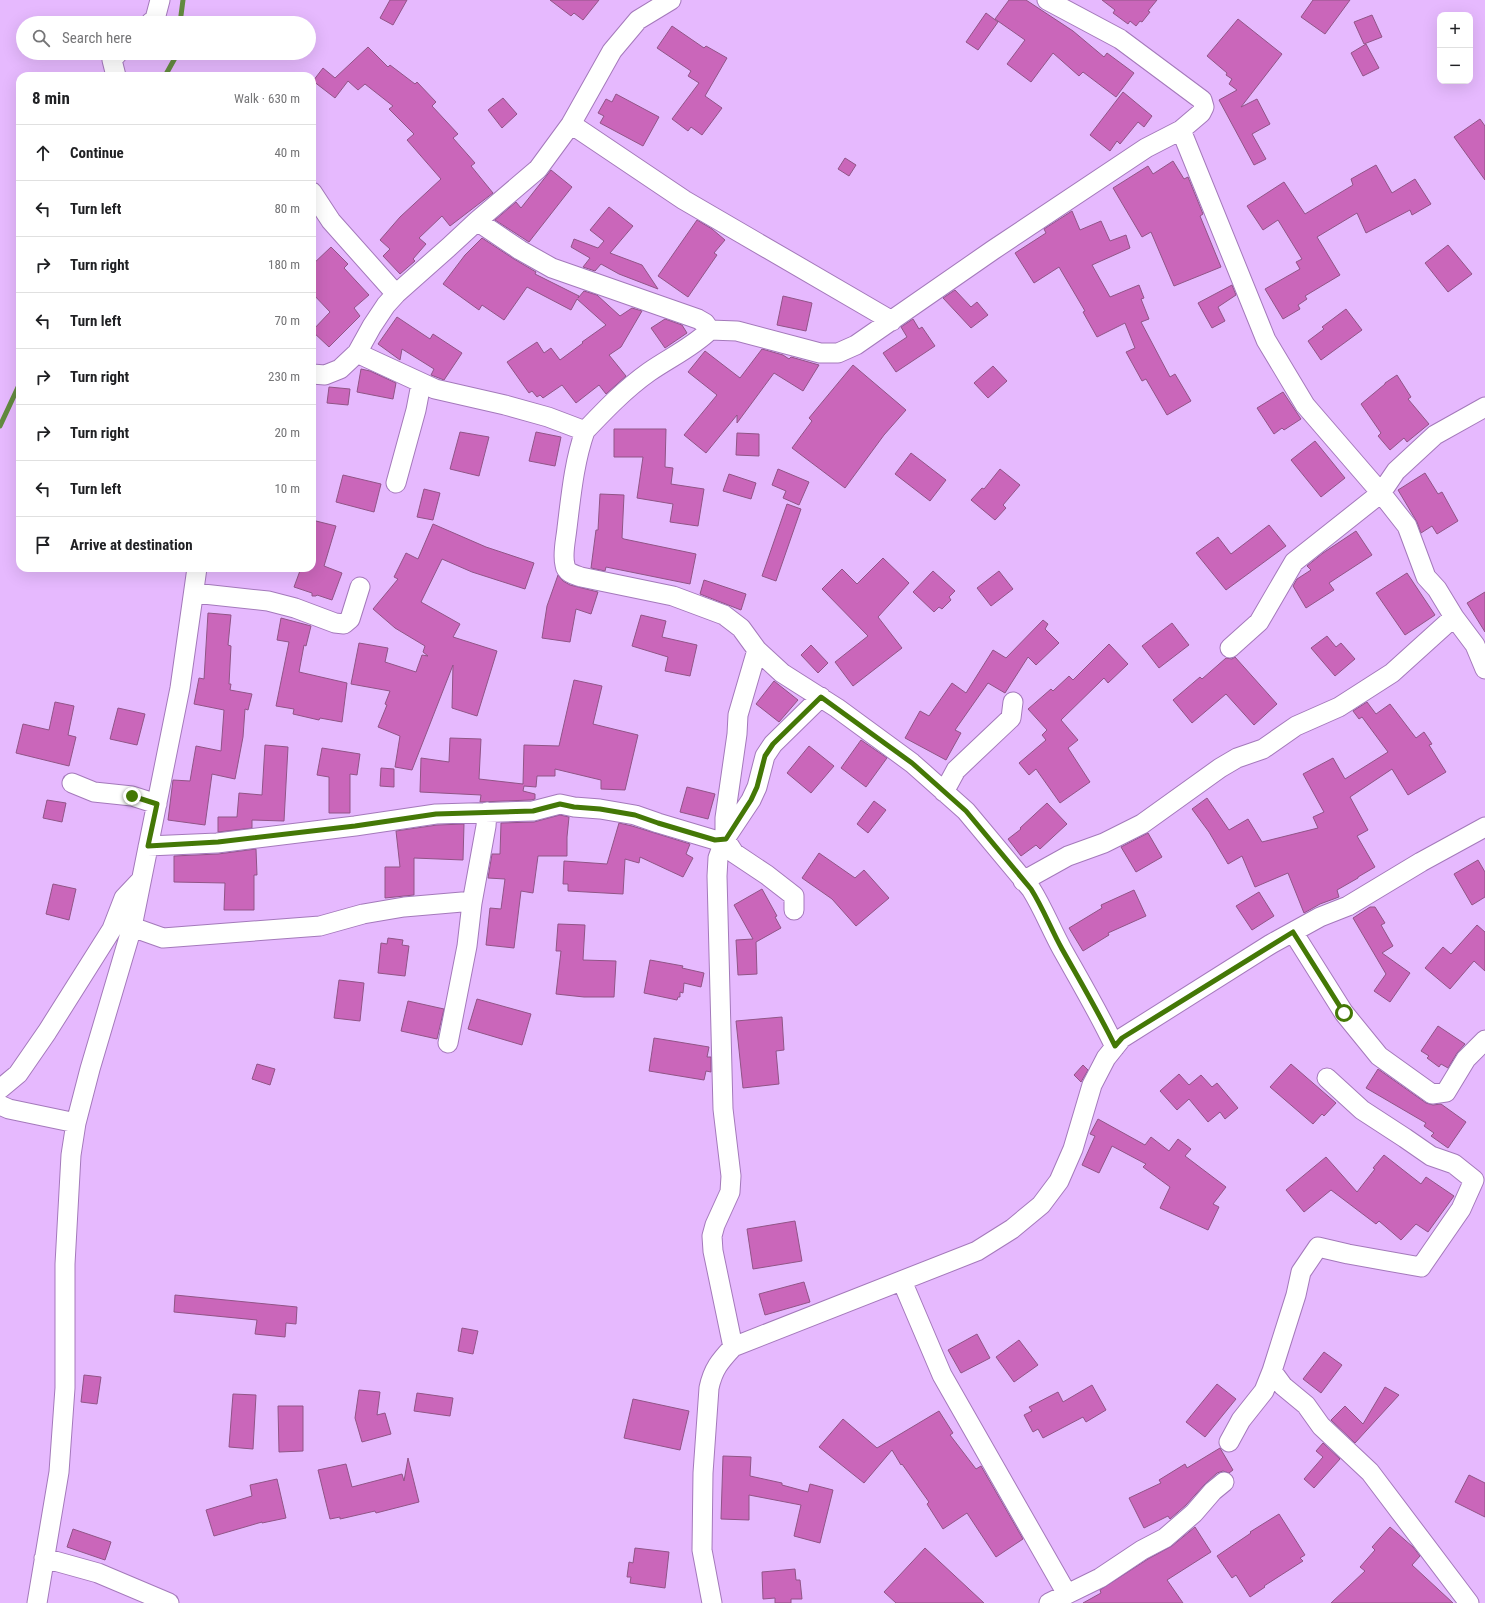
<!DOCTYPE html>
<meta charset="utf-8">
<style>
body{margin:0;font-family:"Roboto Condensed",sans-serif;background:#f2f2f2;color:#202124}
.controls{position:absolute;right:12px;top:12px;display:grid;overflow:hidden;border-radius:8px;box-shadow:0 4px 16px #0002}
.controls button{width:36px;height:36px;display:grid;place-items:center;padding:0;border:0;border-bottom:1px solid #e0e0e0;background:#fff;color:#202124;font:20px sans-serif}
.stop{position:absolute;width:12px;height:12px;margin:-9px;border:3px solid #447806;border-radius:50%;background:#fff}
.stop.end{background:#447806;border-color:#fff;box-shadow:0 1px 4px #0008}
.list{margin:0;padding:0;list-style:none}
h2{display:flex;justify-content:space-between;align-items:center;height:52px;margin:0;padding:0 16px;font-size:17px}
h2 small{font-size:13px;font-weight:400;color:#757577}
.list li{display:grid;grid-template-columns:26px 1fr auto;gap:12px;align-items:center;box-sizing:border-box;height:56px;padding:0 16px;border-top:1px solid #e0e0e0}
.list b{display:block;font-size:15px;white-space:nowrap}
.list em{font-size:13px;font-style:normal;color:#757577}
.icon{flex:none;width:22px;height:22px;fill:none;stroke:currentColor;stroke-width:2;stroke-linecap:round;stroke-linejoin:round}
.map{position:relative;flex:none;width:1485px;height:1603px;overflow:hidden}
.search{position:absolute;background:#fff;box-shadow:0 4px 16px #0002;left:16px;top:16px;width:300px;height:44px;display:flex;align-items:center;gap:10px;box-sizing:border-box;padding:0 14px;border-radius:22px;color:#757577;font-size:15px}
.panel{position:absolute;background:#fff;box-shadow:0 4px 16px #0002;left:16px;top:72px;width:300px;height:500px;border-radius:12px}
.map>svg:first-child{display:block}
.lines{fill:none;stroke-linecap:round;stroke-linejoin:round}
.stream{stroke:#638a40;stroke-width:5}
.building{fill:#ca66ba;stroke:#915487}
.minor-casing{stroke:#a479bb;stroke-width:21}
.minor{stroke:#fff;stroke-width:19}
.route{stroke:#447806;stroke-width:5}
</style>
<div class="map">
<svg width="1485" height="1603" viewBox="0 0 1485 1603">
<rect width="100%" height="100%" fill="#e6b9fe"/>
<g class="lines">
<path class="stream" d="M180,23L183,0
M165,76L175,58L176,53
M0,426L20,383"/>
</g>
<path class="building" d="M390,0H407L393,25L380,18Z
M550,0H599L583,20L574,13L571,16Z
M1009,0H1026L1073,31L1104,57L1107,53L1134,73L1116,97L1083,72L1079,76L1053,53L1031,82L1007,64L1025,40L995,19Z
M1102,0H1157L1148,11L1150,12L1142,22L1140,21L1136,26L1130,21L1128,24L1113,13L1115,10Z
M1313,0H1350L1325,34L1301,17Z
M986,13L998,22L978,50L966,42Z
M1372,15L1382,37L1364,44L1354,22Z
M1238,19L1282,54L1241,107L1257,99L1270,124L1252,134L1266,159L1254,165L1219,100L1237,90L1229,84L1232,79L1226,75L1227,73L1207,56Z
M672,26L704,48L706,46L727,58L705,96L722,108L702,135L691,127L688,131L672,119L699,83L688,76L691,71L657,48Z
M1366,44L1379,68L1363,76L1351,53Z
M368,47L388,67L390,65L415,84L417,82L436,102L432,106L458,134L453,138L475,163L471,166L493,193L450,226L442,216L419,238L426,244L413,259L415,261L400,274L383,256L390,249L380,240L400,217L441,179L407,140L414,134L389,109L393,106L365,84L358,90L348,81L335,98L313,81L323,68L335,78Z
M1123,92L1152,116L1144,127L1138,122L1120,144L1117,141L1110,151L1090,135Z
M616,94L659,117L643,146L600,123L604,116L598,113L606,99L612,102Z
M503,98L517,114L502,128L488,110Z
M1480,119L1485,126V180L1454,137Z
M845,158L856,165L849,176L838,169Z
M1173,161L1184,179L1188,177L1203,214L1200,216L1221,267L1174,286L1151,232L1142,237L1113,188L1148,166L1153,174Z
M1376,165L1392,193L1415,179L1431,204L1412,215L1410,210L1366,233L1357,213L1317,237L1340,275L1305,296L1307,299L1298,305L1300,309L1283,319L1265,289L1300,269L1296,262L1302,259L1278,220L1263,230L1247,206L1284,182L1305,214L1353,185L1351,179Z
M551,170L572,187L529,242L495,220L516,202L521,208Z
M609,207L633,226L610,253L642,265L658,289L619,274L601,264L595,271L583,267L590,258L571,247L574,239L598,248L604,241L590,230Z
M1072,211L1080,230L1101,221L1110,241L1126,235L1130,248L1092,265L1110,297L1139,285L1144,298L1141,299L1149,319L1141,322L1170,377L1175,374L1191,401L1167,415L1146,379L1142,381L1126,352L1135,348L1125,323L1097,337L1083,312L1085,311L1059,267L1034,283L1015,253L1046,233L1044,229Z
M697,220L712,229L725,240L714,253L717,255L688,297L658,276Z
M482,238L514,259L536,272L535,274L579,296L578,298L584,291L597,295L620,316L632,308L642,311L621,347L609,355L626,376L606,394L599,385L576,403L562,385L543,398L540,395L537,397L532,391L529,393L507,362L537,342L544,353L551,348L560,360L583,343L582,342L606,325L577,299L571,310L527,287L504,320L482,305L479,310L443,284L465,255Z
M1448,245L1472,274L1448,292L1425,263Z
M331,247L348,264L344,268L369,295L354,308L360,316L329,347L312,331L330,312L312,293V265Z
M1232,285L1236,295L1218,307L1225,321L1212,328L1198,303Z
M955,290L971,307L977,302L988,315L971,328L943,298Z
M783,296L812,303L806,331L777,325Z
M1346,309L1362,330L1321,360L1308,341L1324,329L1322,327Z
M397,317L430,339L433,334L462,353L444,380L431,375L434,369L402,349L400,360L378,344Z
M665,319L682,325L687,333L665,348L651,328Z
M913,319L919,329L922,327L935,346L896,372L883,353L907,337L901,327Z
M762,349L783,355L789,359L791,357L819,365L803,391L774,373L737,423V415L706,453L684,435L717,395L688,372L705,351L740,378Z
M853,365L906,410L884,435L845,488L792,448L812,421L809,418Z
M993,366L1007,381L988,398L974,383Z
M361,369L370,371L396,383L393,399L357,392Z
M1397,375L1411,397L1408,399L1429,424L1407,442L1404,438L1390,450L1378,436L1381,433L1361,404L1385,384V383Z
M329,387L350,389L348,405L327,403Z
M1283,392L1301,419L1284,430L1282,428L1274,434L1257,408Z
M614,429H666L665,467L673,468L671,484L704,489L698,526L670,522L673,504L637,498L643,457H614Z
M460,432L489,437L479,476L450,469Z
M536,432L561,437L555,466L529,461Z
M737,433L759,434V456L736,455Z
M1315,441L1345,478L1321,497L1291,460Z
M911,453L946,480L930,501L895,474Z
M778,469L809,482L799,505L783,498L786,491L772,485Z
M1000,469L1020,485L1003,505L1006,508L995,520L971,500L982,488L984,489Z
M1425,473L1438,494L1442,492L1458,521L1437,534L1432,526L1421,533L1417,522L1398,490Z
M729,474L756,483L751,499L723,491Z
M343,475L381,484L374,512L336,502Z
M424,489L440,493L433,520L417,517Z
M600,494L624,495L622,538L624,539L696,554L690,584L606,567L605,571L591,568L596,530H598Z
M787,504L801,509L776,581L762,576Z
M312,520L336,526L324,566L342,573L332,600L317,595L316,596H312V593L294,587L301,568H312Z
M433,524L486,547L534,563L525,589L472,572L442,559L421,602L460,624L453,637L497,651L477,716L452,708L453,665L412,770L395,767L400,736L378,727L387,705L385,704L390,691L351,684L359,643L388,648L385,662L416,672L422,655L428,656L423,652L425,646L395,628L373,609L398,579L394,577L406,553L418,559Z
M1269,525L1286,546L1226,590L1196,553L1218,537L1231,554Z
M1356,531L1372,555L1329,583L1334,590L1306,608L1293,586L1297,579L1311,570L1307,566L1323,553Z
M883,558L909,583L878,617L902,648L853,686L835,662L868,636L822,589L842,569L857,584Z
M933,571L955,591L949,597L951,600L942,609L939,607L934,612L913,592Z
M999,571L1013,589L991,606L977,588Z
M1407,573L1435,615L1405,635L1376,593Z
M558,575L563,581L570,585L598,592L591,614L576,609L570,642L542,638L547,606Z
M704,580L746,594L741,610L700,594Z
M1485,592V632L1467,603Z
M208,613L231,615L228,645L231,646L229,684H231L230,690L252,694L248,710L245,709L243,737L235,779L212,774L205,825L168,820L173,780L190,781L196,746L221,751L224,710L194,704L199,678L204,679Z
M641,615L666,621L662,637L697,645L690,676L665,671L668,657L632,646Z
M281,618L311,626L306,646L304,645L299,672L347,683L342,722L320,718L319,720L293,714L294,709L276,706L289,642L277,640Z
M1043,620L1048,624L1045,629L1059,643L1036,665L1028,657L1005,693L988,683L955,730L961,733L946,760L905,738L920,711L929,716L952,683L966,693L993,650L1006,658Z
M1172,623L1189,645L1159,668L1142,646Z
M1327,636L1336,647L1341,643L1355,659L1335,676L1311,648Z
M1109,644L1128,664L1108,683L1104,678L1061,720L1078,740L1068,748L1090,782L1060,803L1036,769L1029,775L1019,763L1046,740L1042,735L1047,730L1028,709L1051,689L1053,691L1069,676L1073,680Z
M811,645L828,663L818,673L801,655Z
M1235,657L1277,704L1254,725L1226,694L1192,723L1173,700L1200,677L1202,679L1226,658L1232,659Z
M574,680L602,686L593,724L638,735L625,790L601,789V780L555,769V776H537L536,787L524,786L523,791L535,794V799L531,800L480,802L481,795L420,792L421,758L449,762L450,738L481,739L479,779L523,784L524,745L559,746Z
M774,681L798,700L779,722L756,704Z
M55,702L74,706L68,735L76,737L69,766L16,753L23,724L49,730Z
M1367,702L1376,714L1390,704L1416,738L1424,732L1432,744L1429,745L1446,772L1408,795L1392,769L1350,797L1368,830L1357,836L1375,867L1358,877V878L1337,890L1339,897L1320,904L1304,913L1288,873L1255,887L1242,856L1228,864L1209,832L1192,809L1207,798L1229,830L1248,819L1262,842L1318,828L1313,817L1324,812L1303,774L1333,758L1345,779L1388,752L1362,717L1359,719L1353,711Z
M118,708L145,714L137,745L110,739Z
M861,740L887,758L866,787L841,768Z
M265,745L288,747L284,821L252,820V828L218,832V817H237L239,793L262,795Z
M809,746L834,766L811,793L787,773Z
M322,748L360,754L357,775L350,774V813H329V777L317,775Z
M381,768L394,769V787L380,786Z
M687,787L715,794L708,819L680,812Z
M47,800L66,803L62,822L43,818Z
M874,801L886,810L868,833L857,824Z
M1047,803L1067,824L1040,849L1036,845L1021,856L1008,839L1021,829L1020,828Z
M560,815L569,817L567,837V856H538L533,893L521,891L514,948L486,945L490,908L501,909L505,879L488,878L492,854H500L501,823L534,822Z
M619,823L632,826L690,844L686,854L693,858L683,877L640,857L639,863L625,859L623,894L568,891V884H563L564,861L607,864Z
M464,824L463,860L414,858V895L385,898V867H400L396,831L437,825Z
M1148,833L1162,857L1136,872L1121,847Z
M256,849L257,875H254V910H224L225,883L174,882V856L218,854Z
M819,853L855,878L864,870L889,898L856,926L832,899L802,878Z
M1478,860L1485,872V897L1472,905L1454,874Z
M53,884L76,889L69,920L46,914Z
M762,889L777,916L775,917L781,928L756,942L757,974L738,975L736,940L753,939L734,905Z
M1134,890L1146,916L1108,933L1109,935L1083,951L1069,928L1102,908L1101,905Z
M1259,892L1274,916L1252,930L1236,906Z
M1370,907H1375L1385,923L1381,925L1393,946L1382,953L1410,973L1390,1002L1374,991L1386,974L1353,918Z
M558,924L585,925L583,960L616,961L614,997H584L556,994L561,951H556Z
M1477,925L1485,932V971L1474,961L1450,989L1425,968L1443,947L1451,954Z
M388,938L403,940L402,945L409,946L405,976L378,973L381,943L387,944Z
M650,960L683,966L682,968L704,973L701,987L684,983L683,993L680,992V997H678L677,1000L644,993Z
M339,980L364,983L360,1021L334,1018Z
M477,999L531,1014L522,1045L468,1029Z
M408,1001L444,1009L437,1039L401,1031Z
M782,1017L784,1050L776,1051L779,1084L743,1088L736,1021Z
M1438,1026L1465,1044L1457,1053L1448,1068L1441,1064L1439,1067L1427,1058L1429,1056L1421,1051Z
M654,1038L709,1047L707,1057H711V1072L706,1071L704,1080L649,1071Z
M257,1064L275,1069L270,1085L252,1079Z
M1291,1064L1336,1103L1324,1116L1322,1114L1313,1124L1270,1087Z
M1083,1065L1088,1070L1081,1082L1074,1075Z
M1378,1069L1426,1103L1433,1105L1441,1104L1466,1122L1448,1148L1431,1136L1434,1133L1424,1126L1426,1123L1366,1088Z
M1179,1074L1189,1085L1201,1075L1212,1087L1217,1083L1238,1108L1225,1119L1220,1112L1208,1122L1189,1099L1177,1110L1160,1091Z
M1098,1119L1145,1145L1151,1137L1169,1151L1178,1139L1191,1149L1185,1156L1226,1187L1213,1204L1219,1207L1208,1230L1160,1208L1170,1187L1143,1167L1146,1164L1112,1146L1099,1173L1082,1165L1095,1136L1090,1134Z
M1384,1155L1421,1184L1426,1177L1454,1196L1428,1232L1416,1224L1401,1240L1379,1221L1376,1224L1331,1190L1304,1212L1286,1190L1326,1157L1357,1192L1375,1169L1373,1168Z
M795,1221L802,1261L753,1269L747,1229Z
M804,1282L810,1302L765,1315L759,1294Z
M175,1295L297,1307L296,1324L286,1323L285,1337L255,1334L257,1320L174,1312Z
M462,1328L478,1331L473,1354L458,1351Z
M977,1334L990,1358L961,1373L948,1350Z
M1019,1340L1038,1365L1014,1382L996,1357Z
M1324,1352L1342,1365L1321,1393L1303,1379Z
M84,1375L101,1377L97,1404L81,1402Z
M1217,1384L1236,1399L1205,1437L1186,1422Z
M1092,1385L1106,1410L1086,1422L1083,1417L1043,1438L1038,1429L1033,1432L1024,1415L1032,1411L1029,1407L1058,1392L1063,1402Z
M1385,1387L1399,1395L1355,1443L1331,1420L1345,1406L1363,1424Z
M359,1390L380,1392L377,1415L385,1413L391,1434L362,1442L355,1418Z
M417,1393L453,1398L450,1416L414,1411Z
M233,1394L256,1395L253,1449L229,1447Z
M633,1399L689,1411L680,1450L624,1438Z
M278,1406H303V1451L279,1452Z
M939,1411L953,1433L950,1435L976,1469L981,1466L1023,1539L996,1557L967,1513L943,1529L927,1504L929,1502L902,1464L901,1465L892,1450L864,1483L819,1447L843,1419L877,1448Z
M1323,1443L1340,1459L1314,1488L1304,1479L1323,1457L1316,1451Z
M1220,1448L1233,1470L1229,1473L1223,1471L1217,1473L1205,1484L1186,1505L1170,1519L1168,1516L1144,1528L1129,1498L1161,1483L1159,1480L1185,1464L1187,1468Z
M723,1456L751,1457L750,1476L782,1483V1485L808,1492L810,1484L833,1490L820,1543L794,1536L801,1505L749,1495V1520L721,1519Z
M408,1458L419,1502L376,1513L375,1511L340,1519V1517L330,1519L318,1470L346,1464L352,1487L402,1474L404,1481Z
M1469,1475L1485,1483V1517L1455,1502Z
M277,1479L286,1518L262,1523V1522L214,1536L206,1510L252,1496L250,1485Z
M1279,1514L1305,1555L1300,1558L1303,1561L1264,1586L1265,1587L1250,1597L1236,1575L1232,1578L1217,1556L1251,1533L1250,1532Z
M1195,1527L1211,1552L1167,1580L1183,1603H1083L1101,1593L1100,1590L1148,1559L1172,1546Z
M1390,1527L1413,1547L1420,1556L1412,1565L1453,1603H1331L1365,1571L1360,1567L1375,1550L1372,1547Z
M73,1529L111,1542L105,1560L67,1547Z
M635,1548L669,1552L665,1588L630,1583L631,1577H627L629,1562L633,1563Z
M925,1548L940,1562L984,1603H896L884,1592Z
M795,1569L796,1580H800L802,1599H791V1603H775V1598L763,1599L762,1572Z"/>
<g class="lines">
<g class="minor-casing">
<path id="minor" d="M150,23L155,19L160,0
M116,76L112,60L118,53
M571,124L684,200L892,321
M1181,130L1266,340L1305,405L1381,493L1407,526L1426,577L1437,589L1454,617L1475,645L1485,669
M312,192L331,221L396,294
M477,221L520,250L552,268L698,319L705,323L710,330
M357,353L435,389L505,405L548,417L585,431C574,462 571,496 567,528C566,539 562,554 565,565C566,573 575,575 581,577L673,596L724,615L741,628L757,650L782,673L837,708L912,763L966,811L1031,889C1043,908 1051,929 1062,949C1080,981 1099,1013 1115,1047
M312,374L325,375L340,369L357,353L372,326L386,305L396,294L450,246L477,221L538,169L571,124L612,51L638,20L671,0
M585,431C605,410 625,389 649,372C669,358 693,347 710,330L737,331L820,353H838L856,345L993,250L1146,148L1181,130L1201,113L1204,107L1202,100L1120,39L1047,0
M396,483L416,410L421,384
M194,593L268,601L295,608L335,623L344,624L350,619L360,587
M1230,648L1259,622L1294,562L1381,493L1396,471L1435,435L1485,407
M72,783L94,792L132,796L157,804
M944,792L956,770L1011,718L1013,702
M725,839L734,853L767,875L794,896V910
M148,846L217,843L355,826L436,814L533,811L560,804L574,807L600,809L635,815L658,823L715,840L725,839V818L737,734L738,715L757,650
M1023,881L1068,856L1104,843L1142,824L1220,768L1237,758L1263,749L1296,726L1339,707L1392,673L1454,617
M472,903L486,826L487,812
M132,927L163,938L320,926L363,914L404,907L462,902L472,903L467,946L448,1043
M1293,932L1344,1013L1379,1056L1432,1094L1446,1092L1466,1059L1485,1040
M1327,1078L1362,1110L1405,1138L1431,1156L1454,1164L1474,1180L1461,1209L1421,1267L1348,1254L1318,1247L1301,1272L1296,1295L1272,1371L1283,1386L1306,1405L1321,1426L1370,1472L1469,1603
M0,1089L18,1074L47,1032L112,929L124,898L141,880
M0,1105L9,1109L76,1123
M902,1281L942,1375L1067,1594
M733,1347L713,1251L712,1236L715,1225L730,1192L731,1176L723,1109L717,876L718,858L725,839L751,800L757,787L765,756L773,744L821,697
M1229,1442L1241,1420L1264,1391L1272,1371
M44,1558L98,1573L169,1603
M37,1603L59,1472L65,1388V1264L71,1155L76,1123L90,1069L132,927L180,688L197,568
M712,1603L702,1550L703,1473L709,1388C713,1369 720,1361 733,1347L977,1251L1012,1229L1041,1205L1059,1181L1073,1149L1092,1085L1106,1058L1122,1038L1271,944L1320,917L1348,906L1421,862L1485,827
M1049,1603L1100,1578L1142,1550L1165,1538L1194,1513L1213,1491L1224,1482"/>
</g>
<use href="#minor" class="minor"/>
</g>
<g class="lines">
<path class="route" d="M132,796L157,804L148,846L218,842L355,826L436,814L533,811L560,804L574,807L600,809L635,815L658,823L715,840L726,839L751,800L757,787L765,756L773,744L821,697L912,763L966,811L1031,889C1043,908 1051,929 1062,949C1080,981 1099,1013 1115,1046L1122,1038L1293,932L1344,1013"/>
</g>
</svg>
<div class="controls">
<button>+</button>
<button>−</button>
</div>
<div class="stop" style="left:1344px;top:1013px"></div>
<div class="stop end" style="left:132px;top:796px"></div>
<div class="search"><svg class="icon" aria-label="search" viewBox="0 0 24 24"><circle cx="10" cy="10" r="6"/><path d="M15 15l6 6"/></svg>Search here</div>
<section class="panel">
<h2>8 min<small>Walk · 630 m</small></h2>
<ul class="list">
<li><svg class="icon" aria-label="ahead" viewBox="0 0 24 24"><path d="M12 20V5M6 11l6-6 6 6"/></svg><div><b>Continue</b></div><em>40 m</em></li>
<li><svg class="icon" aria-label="left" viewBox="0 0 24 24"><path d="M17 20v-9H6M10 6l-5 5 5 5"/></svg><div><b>Turn left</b></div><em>80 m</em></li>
<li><svg class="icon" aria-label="right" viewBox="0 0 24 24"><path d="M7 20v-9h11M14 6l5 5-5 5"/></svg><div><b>Turn right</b></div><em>180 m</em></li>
<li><svg class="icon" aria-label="left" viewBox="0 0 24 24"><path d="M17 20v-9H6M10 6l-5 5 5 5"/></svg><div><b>Turn left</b></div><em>70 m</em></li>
<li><svg class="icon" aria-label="right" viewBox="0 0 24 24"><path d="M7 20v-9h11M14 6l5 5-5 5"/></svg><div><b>Turn right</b></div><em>230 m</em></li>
<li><svg class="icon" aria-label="right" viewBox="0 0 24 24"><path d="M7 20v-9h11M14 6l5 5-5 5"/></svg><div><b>Turn right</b></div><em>20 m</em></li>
<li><svg class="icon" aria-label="left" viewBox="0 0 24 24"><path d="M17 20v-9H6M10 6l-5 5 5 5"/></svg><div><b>Turn left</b></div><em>10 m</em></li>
<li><svg class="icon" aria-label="arrive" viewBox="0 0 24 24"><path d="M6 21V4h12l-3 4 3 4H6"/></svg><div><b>Arrive at destination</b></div></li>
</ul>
</section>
</div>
